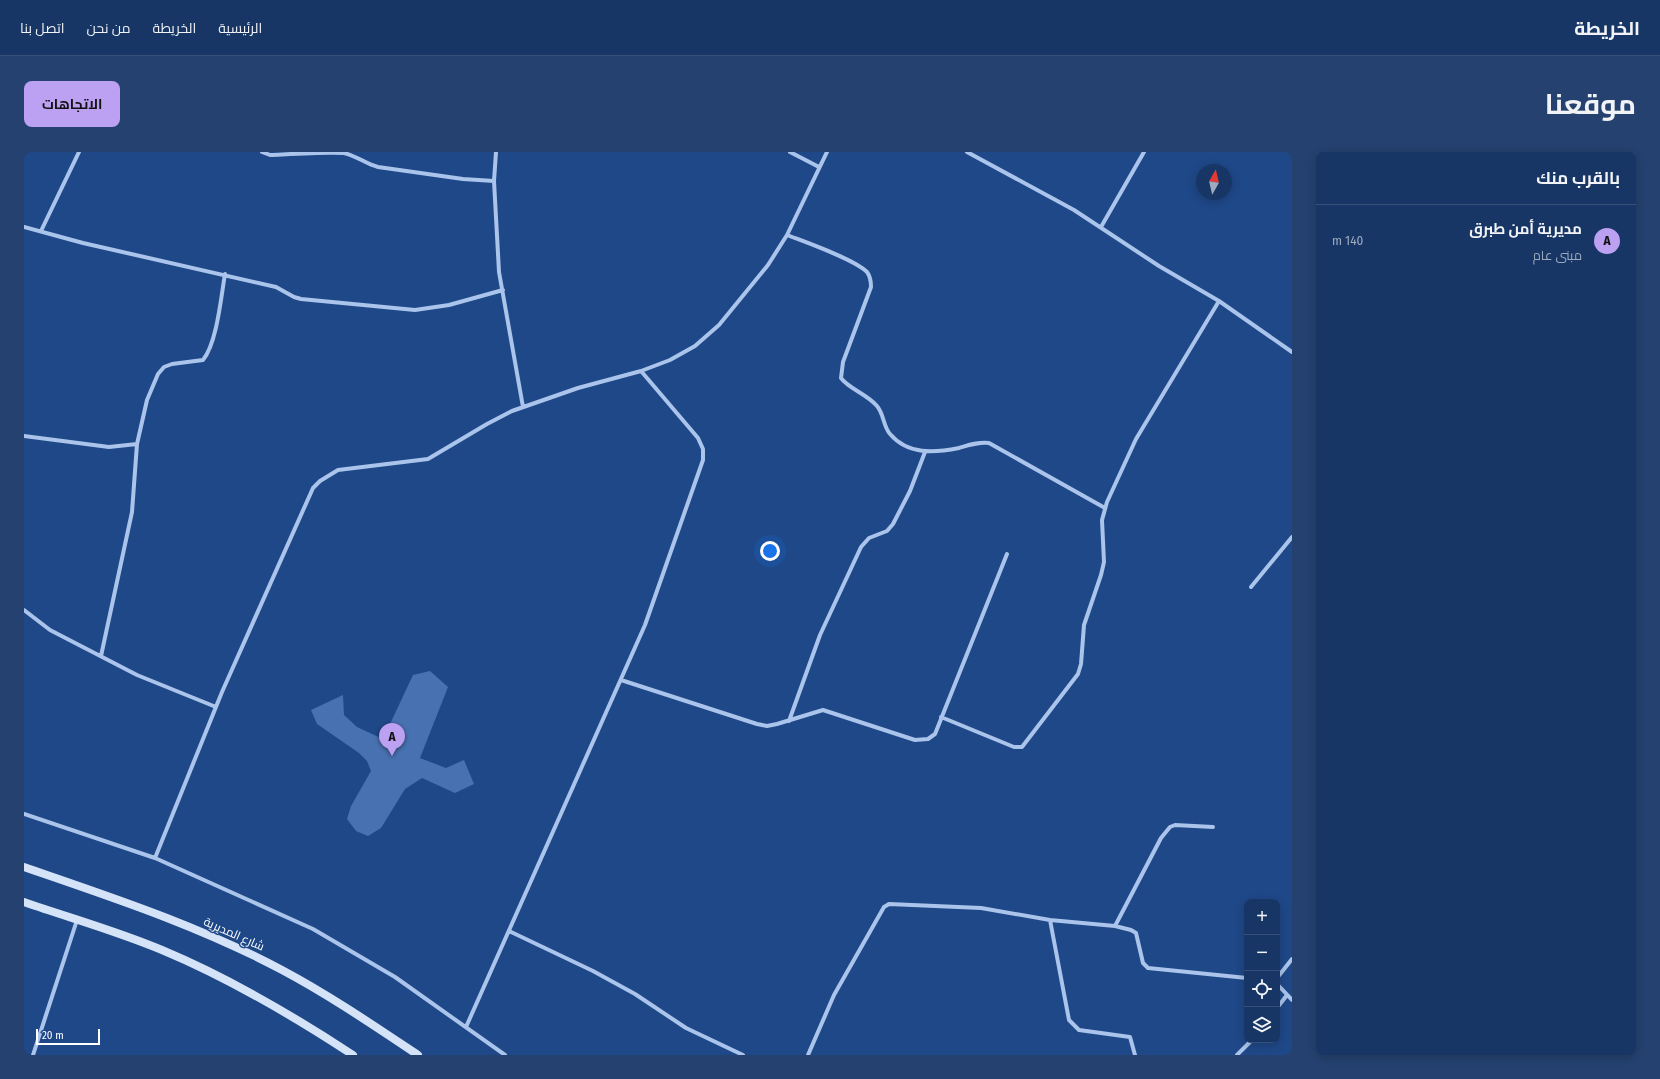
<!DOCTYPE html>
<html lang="ar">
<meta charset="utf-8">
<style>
body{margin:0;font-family:"Fira Sans Condensed",Cairo,sans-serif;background:#24416f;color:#f1f3f6;direction:rtl}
.controls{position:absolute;right:12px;bottom:12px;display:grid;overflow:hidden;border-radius:8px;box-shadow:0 2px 10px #0003}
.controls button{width:36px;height:36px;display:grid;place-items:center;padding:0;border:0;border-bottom:1px solid #36507a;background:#173666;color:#f1f3f6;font:20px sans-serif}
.compass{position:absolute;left:1172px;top:12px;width:36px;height:36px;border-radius:50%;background:#173666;box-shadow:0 2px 10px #0003;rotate:8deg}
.scale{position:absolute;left:12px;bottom:10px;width:64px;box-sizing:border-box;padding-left:4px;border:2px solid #fff;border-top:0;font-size:11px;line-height:14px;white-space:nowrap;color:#fff;-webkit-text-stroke:3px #1f4888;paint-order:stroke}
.you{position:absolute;left:746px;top:399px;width:14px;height:14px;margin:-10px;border:3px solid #fff;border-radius:50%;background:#1a73e8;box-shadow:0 0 0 6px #1a73e833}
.badge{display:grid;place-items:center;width:26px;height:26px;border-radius:50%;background:#bca0f2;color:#111;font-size:13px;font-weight:700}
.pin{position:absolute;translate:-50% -33px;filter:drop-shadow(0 1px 2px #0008)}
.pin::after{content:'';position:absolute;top:21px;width:14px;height:12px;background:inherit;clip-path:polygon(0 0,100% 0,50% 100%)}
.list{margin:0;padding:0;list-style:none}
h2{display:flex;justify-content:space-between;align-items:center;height:52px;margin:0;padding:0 16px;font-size:17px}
h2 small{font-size:13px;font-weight:400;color:#9eabbf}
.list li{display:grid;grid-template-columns:26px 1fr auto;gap:12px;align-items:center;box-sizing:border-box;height:72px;padding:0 16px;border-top:1px solid #36507a}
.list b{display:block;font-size:15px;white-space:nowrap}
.list p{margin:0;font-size:13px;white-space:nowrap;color:#9eabbf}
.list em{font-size:13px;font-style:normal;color:#9eabbf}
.icon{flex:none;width:22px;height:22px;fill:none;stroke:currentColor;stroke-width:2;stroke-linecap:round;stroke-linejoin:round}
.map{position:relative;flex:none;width:1268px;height:903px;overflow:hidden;direction:ltr;border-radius:8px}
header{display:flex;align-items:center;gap:24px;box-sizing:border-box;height:56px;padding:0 20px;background:#173666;border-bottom:1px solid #36507a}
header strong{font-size:19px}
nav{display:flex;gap:22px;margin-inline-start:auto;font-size:14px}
.intro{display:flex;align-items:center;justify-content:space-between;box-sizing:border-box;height:96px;padding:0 24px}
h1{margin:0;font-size:28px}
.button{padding:10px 18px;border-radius:8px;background:#bca0f2;color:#111;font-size:14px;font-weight:700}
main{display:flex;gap:24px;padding:0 24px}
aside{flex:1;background:#173666;border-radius:8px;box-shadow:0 2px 10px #0003}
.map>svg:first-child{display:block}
.building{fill:#4871b1}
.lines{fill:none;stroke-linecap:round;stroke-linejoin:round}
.minor{stroke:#aac4eb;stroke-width:4}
.secondary{stroke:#d5e3f8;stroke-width:8}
.labels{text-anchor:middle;stroke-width:3;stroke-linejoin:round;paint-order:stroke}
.street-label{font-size:12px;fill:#fff;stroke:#1f4888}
</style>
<header>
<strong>الخريطة</strong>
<nav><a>الرئيسية</a><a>الخريطة</a><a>من نحن</a><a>اتصل بنا</a></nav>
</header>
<div class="intro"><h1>موقعنا</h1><a class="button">الاتجاهات</a></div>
<main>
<aside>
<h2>بالقرب منك<small></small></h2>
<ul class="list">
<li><span class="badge">A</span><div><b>مديرية أمن طبرق</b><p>مبنى عام</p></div><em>140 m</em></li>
</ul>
</aside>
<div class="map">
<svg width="1268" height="903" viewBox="0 0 1268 903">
<rect width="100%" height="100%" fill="#1f4888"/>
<path class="building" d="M406,519L424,535L396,606L422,616L440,608L450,632L431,641L398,626L381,637L357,676L344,684L332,679L323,667L327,654L347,619L343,609L335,601L293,572L287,558L319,543L320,563L333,575L359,587L389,523Z"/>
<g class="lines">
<path class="minor" d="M238,0L246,3C268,2 300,0 320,1C333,4 342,12 354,15L439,27L470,29
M472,0L470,29L475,120L499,255
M766,0L795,15
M943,0L1050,58L1135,114L1195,149L1268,200
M0,75L59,91L252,135L270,145L277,147L391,158L425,153L479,138
M1077,75L1120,0
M17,79L55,0
M763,83C781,90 830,107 843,120C846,124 847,129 847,135L819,210L817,226C825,237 843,242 853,254C860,262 859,274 866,282C884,303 910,301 935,296C945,293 954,290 965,291L1081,356
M0,284L85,295L113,292
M1227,435L1268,385
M0,458L26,478L113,523L192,555
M77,504L108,360L113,292L123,248L134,222L140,215L148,212L179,208C193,191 197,145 201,122
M597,528L733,572L743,574L753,572L799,558L891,588L904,587L911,582L983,402
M917,565L990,595H998L1054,522L1057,512L1060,473L1077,423L1080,410L1078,368L1083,350L1112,287L1195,149
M765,569L796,483L837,395L845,386L863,379L869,372L886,339L901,300
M0,662L131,706L289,777L371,825L481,903
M131,706L198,540L289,336L296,329L314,318L404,307L463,272L488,259L554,236L617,219L646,208L671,194L695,173L744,113L763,83L803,0
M1026,768L1045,868L1055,878L1106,885L1111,903
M1091,774L1137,686L1146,675L1151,673L1189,675
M485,779L569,819L611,842L662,876L719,903
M1253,826L1268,807
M1253,832L1268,848
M1253,856L1263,843
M442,875L621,473L679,308V297L674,286L617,219
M9,903L53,768
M784,903L810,843L860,755L865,752L957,756L1026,768L1091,774L1107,778L1112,781L1119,811L1124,816L1223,826
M1213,903L1228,888"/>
<path class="secondary" d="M0,715C87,745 176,774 258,818C305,843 349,873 394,903
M0,750C46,766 93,779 138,798C205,826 268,863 329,903"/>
</g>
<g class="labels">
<g class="street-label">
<text transform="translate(210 782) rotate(24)" y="4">شارع المديرية</text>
</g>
</g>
</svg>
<div class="controls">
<button>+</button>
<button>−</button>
<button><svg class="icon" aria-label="locate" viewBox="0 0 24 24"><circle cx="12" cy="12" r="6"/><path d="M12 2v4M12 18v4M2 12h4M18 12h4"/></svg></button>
<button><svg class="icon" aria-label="layers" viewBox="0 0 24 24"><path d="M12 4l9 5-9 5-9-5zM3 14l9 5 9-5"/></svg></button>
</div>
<svg class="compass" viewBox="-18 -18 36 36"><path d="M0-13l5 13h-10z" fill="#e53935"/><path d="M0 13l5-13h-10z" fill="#9eabbf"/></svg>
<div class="scale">20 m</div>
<div class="you"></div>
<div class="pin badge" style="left:368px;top:604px">A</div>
</div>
</main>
